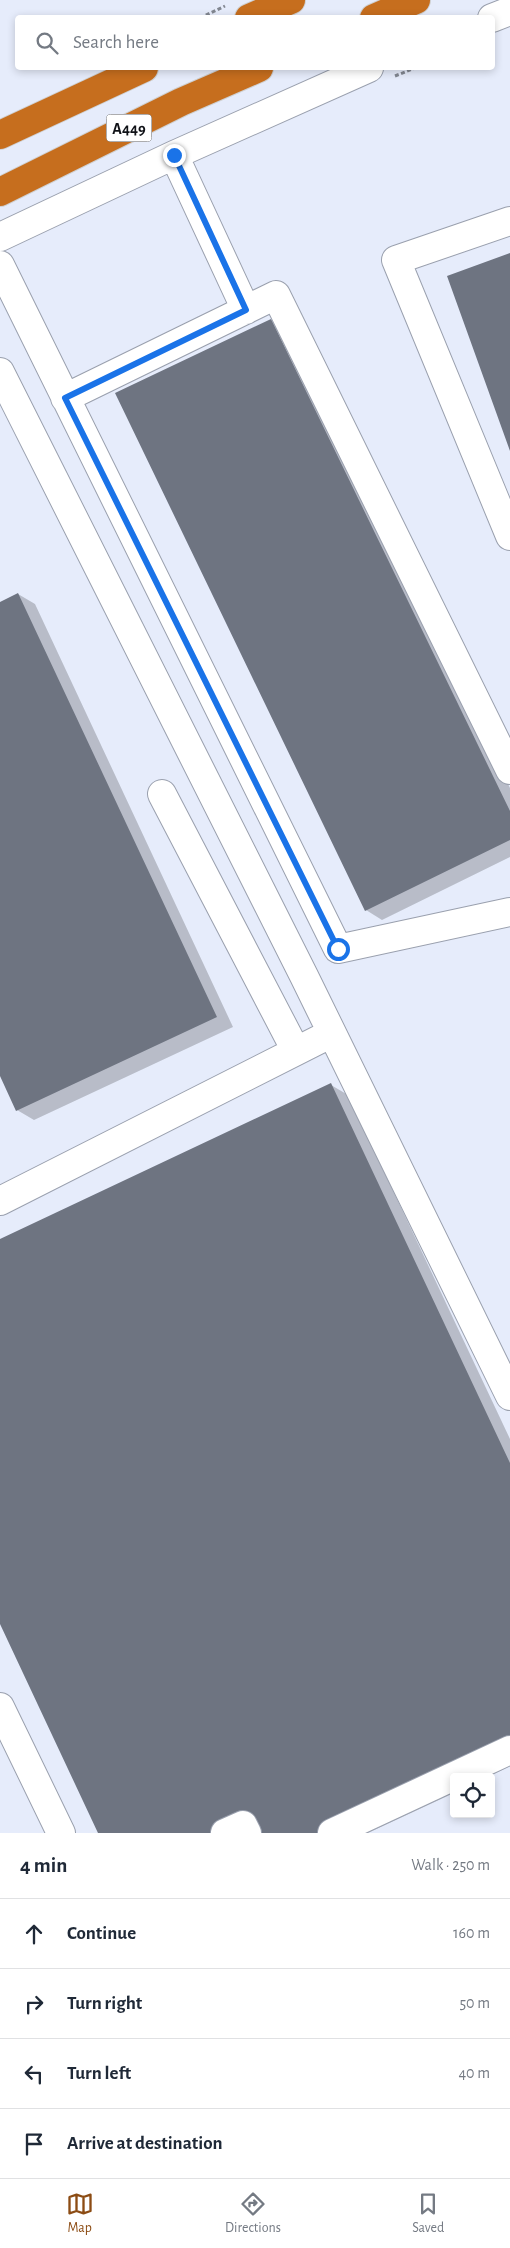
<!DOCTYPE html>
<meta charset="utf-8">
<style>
body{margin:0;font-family:"Alegreya Sans",sans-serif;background:#f2f2f3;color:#1f2937}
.controls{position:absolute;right:15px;bottom:15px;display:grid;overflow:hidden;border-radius:5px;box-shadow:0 2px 8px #0003}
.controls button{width:45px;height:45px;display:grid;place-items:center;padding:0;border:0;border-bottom:1px solid #e0e1e3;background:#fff;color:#1f2937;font:25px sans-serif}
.stop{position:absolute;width:15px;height:15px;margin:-11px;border:4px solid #1a73e8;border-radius:50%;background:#fff}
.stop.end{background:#1a73e8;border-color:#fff;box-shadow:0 1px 5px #0008}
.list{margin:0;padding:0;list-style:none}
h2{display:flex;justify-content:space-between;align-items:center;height:65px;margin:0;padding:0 20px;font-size:21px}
h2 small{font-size:16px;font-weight:400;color:#747a83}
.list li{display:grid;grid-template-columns:32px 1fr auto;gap:15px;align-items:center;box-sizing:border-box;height:70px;padding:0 20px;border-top:1px solid #e0e1e3}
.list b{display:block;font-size:19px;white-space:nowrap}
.list em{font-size:16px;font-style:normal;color:#747a83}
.icon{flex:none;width:28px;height:28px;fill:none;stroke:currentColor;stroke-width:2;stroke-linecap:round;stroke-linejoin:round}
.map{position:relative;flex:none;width:510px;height:1833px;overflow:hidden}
.search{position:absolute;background:#fff;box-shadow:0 2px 8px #0003;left:15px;right:15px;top:15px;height:55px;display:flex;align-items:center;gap:12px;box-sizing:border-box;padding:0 18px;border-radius:5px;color:#747a83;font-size:19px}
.sheet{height:345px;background:#fff}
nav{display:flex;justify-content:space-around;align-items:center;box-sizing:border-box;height:70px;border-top:1px solid #e0e1e3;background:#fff;font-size:14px;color:#747a83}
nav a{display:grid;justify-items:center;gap:2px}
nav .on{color:#8c4c14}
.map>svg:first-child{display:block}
.shadow{fill:#0003}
.building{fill:#6e7481}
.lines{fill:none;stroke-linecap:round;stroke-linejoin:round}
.minor-casing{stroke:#9aa0ae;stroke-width:30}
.highway-casing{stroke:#cfd0d1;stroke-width:30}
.path{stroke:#828791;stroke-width:3;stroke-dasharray:4 2.5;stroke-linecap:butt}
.minor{stroke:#fff;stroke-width:28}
.highway{stroke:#c66e1e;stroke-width:28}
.route{stroke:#1a73e8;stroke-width:6}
.labels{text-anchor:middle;stroke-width:4.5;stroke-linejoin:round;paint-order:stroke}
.shield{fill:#fff;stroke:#58595d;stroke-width:1}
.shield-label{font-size:16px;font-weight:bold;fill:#101217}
</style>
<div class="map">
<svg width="510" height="1833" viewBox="0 0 510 1833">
<rect width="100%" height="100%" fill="#e6ecfb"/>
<path class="shadow" d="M271,320L287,330L510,788V857L382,920L366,910Z
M18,594L35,604L233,1027L34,1120L17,1110L0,1073V603Z
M331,1085L348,1095L510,1439V1766L488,1777H454V1793L368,1833H100L0,1621V1241Z"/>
<path class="building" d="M510,253V451L447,276Z
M271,319L510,811V840L365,911L115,393Z
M18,593L217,1017L16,1111L0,1076V602Z
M331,1083L510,1463V1749L332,1833H98L0,1624V1239Z"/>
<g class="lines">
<g class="minor-casing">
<path id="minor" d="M492,18L510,11
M174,155L246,310
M510,221L396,260L510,536
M0,237L174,155L369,68
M0,265L338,949L510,912
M0,372L304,976L510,1396
M65,398L276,295L510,770
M162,794L296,1051
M0,1201L332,1033
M0,1707L61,1833
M225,1833L243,1825L247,1833
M332,1833L510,1750"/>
</g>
<g class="highway-casing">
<path id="highway" d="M249,18L291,0
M374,18L416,0
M0,135L144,68
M0,192L181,102L259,68"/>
</g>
<path class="path" d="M200,18L225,6
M395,76L415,68"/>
<use href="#minor" class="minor"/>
<use href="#highway" class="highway"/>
</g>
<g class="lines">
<path class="route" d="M174,155L246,310L65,398L338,949"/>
</g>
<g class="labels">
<rect class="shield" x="106.5" y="114.5" width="45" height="27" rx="4"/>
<g class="shield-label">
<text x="129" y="134">A449</text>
</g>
</g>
</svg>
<div class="controls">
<button><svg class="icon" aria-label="locate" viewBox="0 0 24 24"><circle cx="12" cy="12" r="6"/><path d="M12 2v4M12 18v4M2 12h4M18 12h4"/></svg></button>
</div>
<div class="stop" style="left:338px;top:949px"></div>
<div class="stop end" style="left:174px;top:155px"></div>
<div class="search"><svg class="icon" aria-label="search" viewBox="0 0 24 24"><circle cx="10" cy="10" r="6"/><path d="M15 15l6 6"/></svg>Search here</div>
</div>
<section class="sheet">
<h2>4 min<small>Walk · 250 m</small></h2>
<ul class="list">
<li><svg class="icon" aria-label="ahead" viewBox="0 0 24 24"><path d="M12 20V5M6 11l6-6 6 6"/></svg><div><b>Continue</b></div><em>160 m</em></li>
<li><svg class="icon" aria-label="right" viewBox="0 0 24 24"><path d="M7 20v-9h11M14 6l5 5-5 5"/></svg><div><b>Turn right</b></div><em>50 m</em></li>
<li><svg class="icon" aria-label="left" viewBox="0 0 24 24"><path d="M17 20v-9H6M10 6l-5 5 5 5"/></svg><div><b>Turn left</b></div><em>40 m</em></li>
<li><svg class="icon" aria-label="arrive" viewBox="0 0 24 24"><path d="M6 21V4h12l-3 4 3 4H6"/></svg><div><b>Arrive at destination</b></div></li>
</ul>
</section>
<nav>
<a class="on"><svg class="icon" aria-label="map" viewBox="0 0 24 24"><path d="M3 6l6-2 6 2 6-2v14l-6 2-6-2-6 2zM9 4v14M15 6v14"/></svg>Map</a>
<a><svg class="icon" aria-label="directions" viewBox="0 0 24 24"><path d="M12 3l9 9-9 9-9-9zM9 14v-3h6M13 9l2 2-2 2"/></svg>Directions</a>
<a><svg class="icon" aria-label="saved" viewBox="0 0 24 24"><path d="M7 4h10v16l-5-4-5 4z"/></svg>Saved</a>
</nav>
